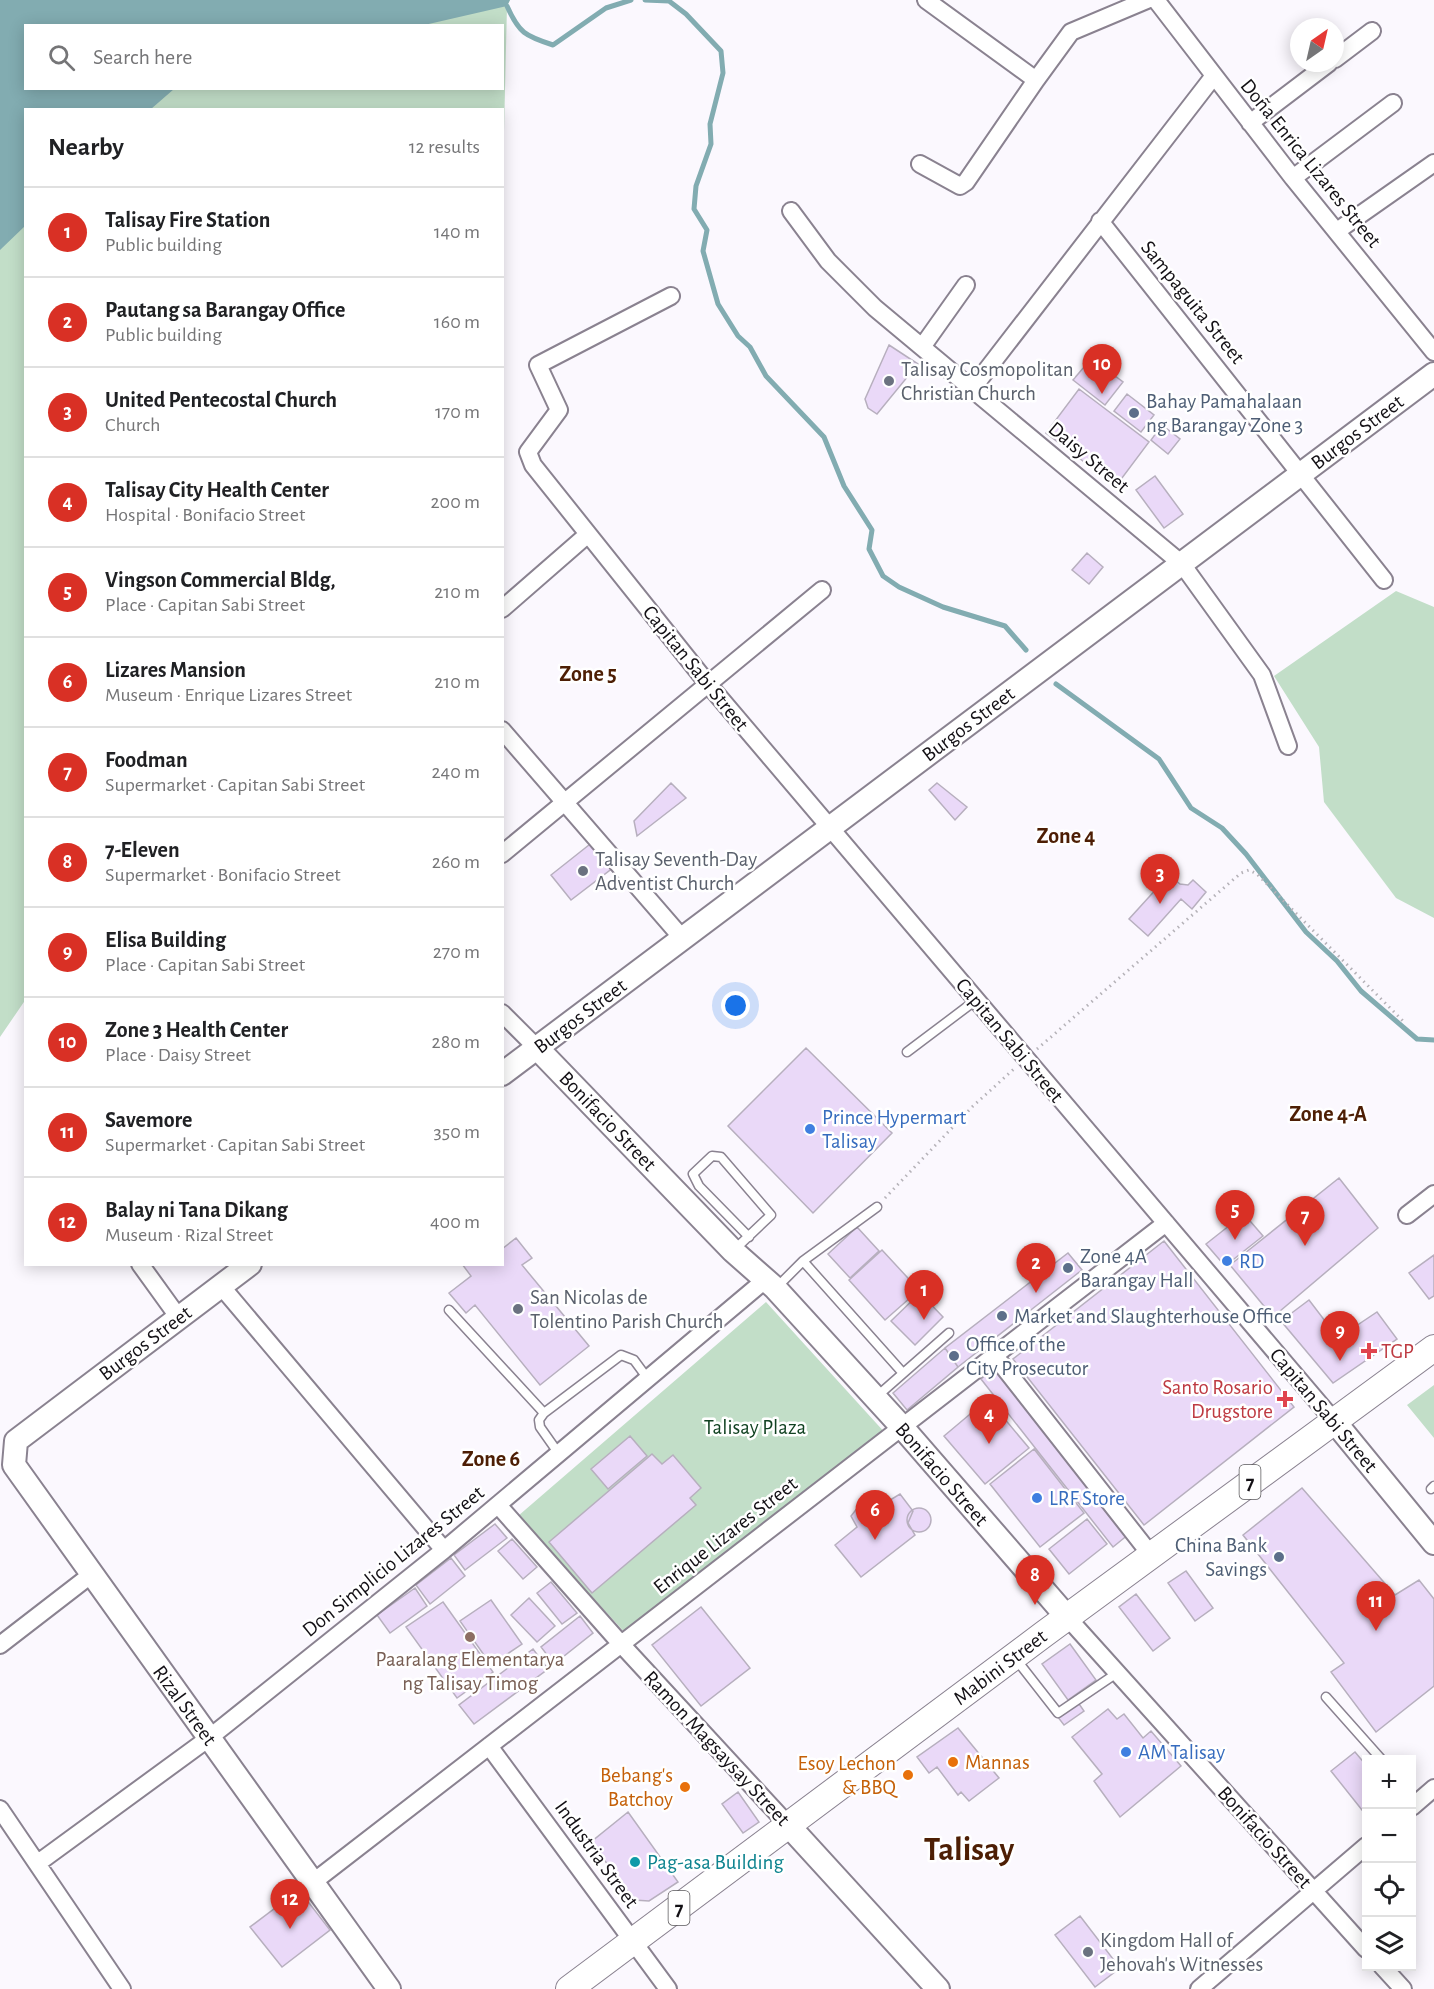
<!DOCTYPE html>
<meta charset="utf-8">
<style>
body{margin:0;font-family:"Alegreya Sans",sans-serif;background:#f6f6f6;color:#202124}
.controls{position:absolute;right:18px;bottom:18px;display:grid;overflow:hidden;border-radius:0px;box-shadow:0 3px 15px #0003}
.controls button{width:54px;height:54px;display:grid;place-items:center;padding:0;border:0;border-bottom:2px solid #e0e0e0;background:#fff;color:#202124;font:30px sans-serif}
.compass{position:absolute;left:1290px;top:18px;width:54px;height:54px;border-radius:50%;background:#fff;box-shadow:0 3px 15px #0003;rotate:34deg}
.you{position:absolute;left:736px;top:1006px;width:21px;height:21px;margin:-15px;border:4px solid #fff;border-radius:50%;background:#1a73e8;box-shadow:0 0 0 9px #1a73e833}
.badge{display:grid;place-items:center;width:39px;height:39px;border-radius:50%;background:#d93025;color:#fff;font-size:20px;font-weight:700}
.pin{position:absolute;translate:-50% -50px;filter:drop-shadow(0 2px 3px #0008)}
.pin::after{content:'';position:absolute;top:32px;width:21px;height:18px;background:inherit;clip-path:polygon(0 0,100% 0,50% 100%)}
.list{margin:0;padding:0;list-style:none}
h2{display:flex;justify-content:space-between;align-items:center;height:78px;margin:0;padding:0 24px;font-size:26px}
h2 small{font-size:20px;font-weight:400;color:#757577}
.list li{display:grid;grid-template-columns:39px 1fr auto;gap:18px;align-items:center;box-sizing:border-box;height:90px;padding:0 24px;border-top:2px solid #e0e0e0}
.list b{display:block;font-size:22px;white-space:nowrap}
.list p{margin:0;font-size:20px;white-space:nowrap;color:#757577}
.list em{font-size:20px;font-style:normal;color:#757577}
.icon{flex:none;width:33px;height:33px;fill:none;stroke:currentColor;stroke-width:2;stroke-linecap:round;stroke-linejoin:round}
.map{position:relative;flex:none;width:1434px;height:1989px;overflow:hidden}
.search{position:absolute;background:#fff;box-shadow:0 3px 15px #0003;left:24px;top:24px;width:480px;height:66px;display:flex;align-items:center;gap:15px;box-sizing:border-box;padding:0 21px;border-radius:0px;color:#757577;font-size:22px}
.panel{position:absolute;background:#fff;box-shadow:0 3px 15px #0003;left:24px;top:108px;width:480px;height:1158px;border-radius:0px}
.map>svg:first-child{display:block}
.green{fill:#c2dec8;fill-rule:evenodd}
.water{fill:#82acb1}
.lines{fill:none;stroke-linecap:round;stroke-linejoin:round}
.stream{stroke:#82acb1;stroke-width:5}
.building{fill:#ead9f8;stroke:#b7afbe;stroke-width:1.5}
.lane-casing{stroke:#8a8290;stroke-width:11}
.street-casing{stroke:#8a8290;stroke-width:20}
.secondary-casing{stroke:#8a8290;stroke-width:26}
.primary-casing{stroke:#8a8290;stroke-width:28}
.path{stroke:#b5b2b8;stroke-width:3;stroke-dasharray:1.5 4.5;stroke-linecap:butt}
.lane{stroke:#fff;stroke-width:8}
.street{stroke:#fff;stroke-width:16}
.secondary{stroke:#fff;stroke-width:22}
.primary{stroke:#fff;stroke-width:26}
.worship-dot{fill:#6b7280;stroke:#fff;stroke-width:2}
.service-dot{fill:#5c6f8a;stroke:#fff;stroke-width:2}
.shop-dot{fill:#3f7fe0;stroke:#fff;stroke-width:2}
.health-dot{fill:#e0444e;stroke:#fff;stroke-width:2}
.education-dot{fill:#8d6e63;stroke:#fff;stroke-width:2}
.food-dot{fill:#e8710a;stroke:#fff;stroke-width:2}
.culture-dot{fill:#0f9aa8;stroke:#fff;stroke-width:2}
.labels{text-anchor:middle;stroke-width:5;stroke-linejoin:round;paint-order:stroke}
.shield{fill:#fff;stroke:#5a585b;stroke-width:1.5}
.shield-label{font-size:20px;font-weight:bold;fill:#131015}
.street-label{font-size:21px;fill:#131015;stroke:#fff}
.worship-label{font-size:21px;fill:#5b616d;stroke:#fff;text-anchor:start}
.service-label{font-size:21px;fill:#4e5e75;stroke:#fff;text-anchor:start}
.shop-label{font-size:21px;fill:#366cbe;stroke:#fff;text-anchor:start}
.health-label{font-size:21px;fill:#be3a42;stroke:#fff;text-anchor:start}
.park-label{font-size:21px;fill:#114222;stroke:#fff}
.education-label{font-size:21px;fill:#785e54;stroke:#fff}
.food-label{font-size:21px;fill:#c56008;stroke:#fff;text-anchor:end}
.culture-label{font-size:21px;fill:#0d838f;stroke:#fff;text-anchor:start}
.neighbourhood-label{font-size:22px;font-weight:bold;fill:#4d1e04;stroke:#fff}
.town-label{font-size:33px;font-weight:bold;fill:#4d1e04;stroke:#fff}
</style>
<div class="map">
<svg width="1434" height="1989" viewBox="0 0 1434 1989">
<rect width="100%" height="100%" fill="#fbf8fe"/>
<path class="green" d="M0,0H510L507,6L503,173L502,110H26V999L0,1037ZM26,26H502V88H26Z
M1396,591L1434,607V918L1396,898L1324,802L1319,747L1274,676Z
M766,1302L887,1435L628,1636L518,1516Z
M1434,1385V1438L1407,1405Z"/>
<path class="water" d="M0,0H510L507,6L420,26H26V88L174,89L151,109L26,110L25,226L0,250Z"/>
<g class="lines">
<path class="stream" d="M645,0L669,1L686,14L721,51L723,73L710,124L711,144L696,186L694,209L707,230L703,251L718,304L738,336L750,347L766,376L824,437L844,486L872,530L869,549L883,576L899,587L943,607L1005,626L1026,650
M507,6C519,33 525,36 553,45L606,8L631,0
M1056,684L1159,759L1191,808L1222,828L1246,854L1306,932L1337,961L1361,991L1417,1039L1434,1040"/>
</g>
<path class="building" d="M889,345L918,364L877,414L868,408L865,399Z
M1095,361L1123,382L1105,405L1073,380L1084,367L1088,370Z
M1079,389L1149,442L1116,486L1046,433Z
M1127,394L1154,415L1141,432L1114,411Z
M1162,425L1180,439L1168,454L1151,440Z
M1155,476L1183,514L1164,528L1136,490Z
M1087,553L1103,567L1089,584L1072,570Z
M671,783L686,798L637,836L634,821Z
M937,783L967,807L955,820L929,790Z
M594,841L614,867L571,900L551,875Z
M1169,875L1180,884L1188,885L1193,880L1206,892L1192,909L1181,899L1148,936L1129,919Z
M806,1048L892,1133L813,1213L728,1126Z
M1339,1178L1378,1228L1273,1317L1230,1265Z
M1244,1214L1263,1236L1225,1266L1206,1244Z
M857,1227L879,1251L850,1278L828,1254Z
M516,1238L532,1258L522,1265L589,1346L540,1385L475,1305L466,1313L449,1293L471,1276L462,1264H502V1249Z
M1164,1241L1294,1407L1144,1525L1013,1359Z
M882,1250L919,1290L885,1320L849,1280Z
M1068,1253L1082,1270L958,1367L945,1348Z
M1434,1255V1296L1429,1299L1409,1273Z
M920,1293L943,1317L915,1345L891,1321Z
M1309,1300L1338,1338L1377,1312L1397,1339L1333,1383L1281,1321Z
M945,1348L958,1367L907,1410L893,1393Z
M997,1366L1129,1534L1113,1547L981,1379Z
M988,1399L1029,1448L985,1484L944,1436Z
M630,1436L647,1456L608,1489L591,1469Z
M1034,1449L1084,1513L1040,1547L990,1484Z
M652,1454L662,1464L673,1455L701,1488L690,1498L696,1505L592,1593L549,1542Z
M1302,1488L1395,1595L1419,1580L1434,1599V1686L1376,1732L1331,1672L1344,1663L1243,1535Z
M900,1494L913,1511L908,1523L915,1535L861,1577L835,1545L857,1527L851,1516L858,1507L862,1505L872,1511Z
M907 1520a12 12 0 1 1 24 0a12 12 0 1 1-24 0Z
M1087,1519L1107,1544L1069,1574L1049,1549Z
M495,1524L507,1538L465,1570L454,1555Z
M512,1539L537,1567L523,1579L498,1551Z
M451,1558L465,1576L430,1604L416,1585Z
M1186,1571L1213,1608L1195,1621L1168,1583Z
M551,1582L577,1613L562,1624L537,1593Z
M415,1588L427,1606L390,1633L377,1615Z
M1136,1594L1170,1638L1153,1651L1119,1607Z
M529,1598L555,1626L537,1642L511,1615Z
M491,1600L522,1644L491,1665L460,1621Z
M443,1602L493,1672L457,1698L406,1627Z
M701,1607L750,1668L701,1706L652,1645Z
M580,1616L593,1633L554,1664L541,1647Z
M1070,1644L1096,1680L1068,1700L1042,1664Z
M533,1649L548,1669L474,1724L459,1705Z
M1077,1701L1084,1711L1064,1725L1057,1716Z
M1108,1709L1117,1719L1124,1714L1143,1738L1151,1731L1181,1766L1120,1817L1094,1781L1102,1774L1072,1737Z
M958,1728L999,1778L969,1801L961,1792L958,1795L937,1767L929,1773L917,1757Z
M1355,1752L1366,1765V1815L1331,1771Z
M738,1792L759,1822L743,1833L722,1804Z
M628,1812L678,1882L649,1901L634,1900L591,1842Z
M299,1890L330,1930L282,1967L250,1927Z
M1080,1916L1120,1968L1095,1987L1055,1935Z"/>
<g class="lines">
<g class="lane-casing">
<path id="lane" d="M907,1052L976,1000
M733,1251L771,1215L721,1157L712,1156L693,1174L699,1186L749,1237
M803,1261L902,1372
M776,1288L803,1261L877,1207
M449,1310L544,1413
M875,1398L949,1333
M559,1454L540,1427L539,1420L544,1413L621,1355L634,1360L648,1379
M1431,1489L1434,1486
M1015,1658L1058,1713L1117,1673
M1326,1697L1382,1760"/>
</g>
<g class="street-casing">
<path id="street" d="M926,0L1036,80L1071,32L1147,0
M1156,0L1293,178L1434,352
M1335,59L1372,31
M1250,123L1329,63
M920,164L960,186L966,182L1036,80
M1293,178L1393,103
M791,211L828,261L875,308L1182,564L1262,675L1288,746
M1100,221L1384,580
M1337,231L1434,163
M671,296L538,365L559,410L528,452L533,465L708,684L1334,1421
M922,347L966,285
M972,389L1213,77
M502,609L587,535
M502,730L683,939
M502,854L822,590
M502,1013L537,1048
M1407,1215L1434,1194
M140,1264L179,1318
M221,1286L444,1550
M995,1356L1151,1555
M498,1505L621,1644L789,1826
M1067,1617L1366,1949
M0,1645L92,1574
M489,1746L668,1989
M1412,1807L1434,1788
M0,1809L122,1989
M38,1863L209,1738L444,1550L765,1280
M312,1883L1166,1223
M1382,1966L1403,1989
M1199,1989L1366,1846"/>
</g>
<g class="secondary-casing">
<path id="secondary" d="M537,1048L733,1251L775,1288L902,1427L1067,1617
M502,1074L1434,374
M250,1264L16,1441L14,1465L389,1989
M1334,1421L1434,1543
M789,1826L938,1989"/>
</g>
<g class="primary-casing">
<path id="primary" d="M569,1989L1044,1634L1434,1348"/>
</g>
<path class="path" d="M1037,1049L1241,873L1249,870L1257,874L1405,1023
M885,1198L973,1106L1014,1069"/>
<use href="#lane" class="lane"/>
<use href="#street" class="street"/>
<use href="#secondary" class="secondary"/>
<use href="#primary" class="primary"/>
</g>
<g class="worship-dot">
<circle cx="889" cy="381" r="6"/>
<circle cx="583" cy="871" r="6"/>
<circle cx="518" cy="1309" r="6"/>
<circle cx="1088" cy="1952" r="6"/>
</g>
<g class="service-dot">
<circle cx="1134" cy="413" r="6"/>
<circle cx="1068" cy="1268" r="6"/>
<circle cx="1002" cy="1316" r="6"/>
<circle cx="954" cy="1356" r="6"/>
<circle cx="1279" cy="1557" r="6"/>
</g>
<g class="shop-dot">
<circle cx="810" cy="1129" r="6"/>
<circle cx="1227" cy="1261" r="6"/>
<circle cx="1037" cy="1498" r="6"/>
<circle cx="1126" cy="1752" r="6"/>
</g>
<g class="health-dot">
<path d="M1366 1342h6v6h6v6h-6v6h-6v-6h-6v-6h6z"/>
<path d="M1282 1390h6v6h6v6h-6v6h-6v-6h-6v-6h6z"/>
</g>
<circle class="education-dot" cx="470" cy="1637" r="6"/>
<g class="food-dot">
<circle cx="953" cy="1762" r="6"/>
<circle cx="908" cy="1775" r="6"/>
<circle cx="685" cy="1787" r="6"/>
</g>
<circle class="culture-dot" cx="635" cy="1862" r="6"/>
<g class="labels">
<g class="shield">
<rect x="1239.5" y="1465" width="21" height="34" rx="4.5"/>
<rect x="668.5" y="1891" width="21" height="34" rx="4.5"/>
</g>
<g class="shield-label">
<text x="1250" y="1489">7</text>
<text x="679" y="1915">7</text>
</g>
<g class="street-label">
<text transform="translate(1311 163) rotate(51)" y="7">Doña Enrica Lizares Street</text>
<text transform="translate(1193 302) rotate(51)" y="7">Sampaguita Street</text>
<text transform="translate(1357 432) rotate(-37)" y="7">Burgos Street</text>
<text transform="translate(1089 457) rotate(40)" y="7">Daisy Street</text>
<text transform="translate(696 668) rotate(51)" y="7">Capitan Sabi Street</text>
<text transform="translate(968 724) rotate(-37)" y="7">Burgos Street</text>
<text transform="translate(580 1016) rotate(-37)" y="7">Burgos Street</text>
<text transform="translate(1010 1040) rotate(50)" y="7">Capitan Sabi Street</text>
<text transform="translate(608 1121) rotate(46)" y="7">Bonifacio Street</text>
<text transform="translate(145 1343) rotate(-37)" y="7">Burgos Street</text>
<text transform="translate(1324 1410) rotate(50)" y="7">Capitan Sabi Street</text>
<text transform="translate(942 1474) rotate(49)" y="7">Bonifacio Street</text>
<text transform="translate(725 1535) rotate(-38)" y="7">Enrique Lizares Street</text>
<text transform="translate(393 1561) rotate(-39)" y="7">Don Simplicio Lizares Street</text>
<text transform="translate(1000 1667) rotate(-37)" y="7">Mabini Street</text>
<text transform="translate(185 1705) rotate(54)" y="7">Rizal Street</text>
<text transform="translate(717 1748) rotate(47)" y="7">Ramon Magsaysay Street</text>
<text transform="translate(1265 1837) rotate(48)" y="7">Bonifacio Street</text>
<text transform="translate(597 1854) rotate(54)" y="7">Industria Street</text>
</g>
<g class="worship-label">
<text x="901" y="376">Talisay Cosmopolitan<tspan x="901" dy="24">Christian Church</tspan></text>
<text x="595" y="866">Talisay Seventh-Day<tspan x="595" dy="24">Adventist Church</tspan></text>
<text x="530" y="1304">San Nicolas de<tspan x="530" dy="24">Tolentino Parish Church</tspan></text>
<text x="1100" y="1947">Kingdom Hall of<tspan x="1100" dy="24">Jehovah's Witnesses</tspan></text>
</g>
<g class="service-label">
<text x="1146" y="408">Bahay Pamahalaan<tspan x="1146" dy="24">ng Barangay Zone 3</tspan></text>
<text x="1080" y="1263">Zone 4A<tspan x="1080" dy="24">Barangay Hall</tspan></text>
<text x="1014" y="1323">Market and Slaughterhouse Office</text>
<text x="966" y="1351">Office of the<tspan x="966" dy="24">City Prosecutor</tspan></text>
<text x="1267" y="1552" text-anchor="end">China Bank<tspan x="1267" dy="24">Savings</tspan></text>
</g>
<g class="shop-label">
<text x="822" y="1124">Prince Hypermart<tspan x="822" dy="24">Talisay</tspan></text>
<text x="1239" y="1268">RD</text>
<text x="1049" y="1505">LRF Store</text>
<text x="1138" y="1759">AM Talisay</text>
</g>
<g class="health-label">
<text x="1381" y="1358">TGP</text>
<text x="1273" y="1394" text-anchor="end">Santo Rosario<tspan x="1273" dy="24">Drugstore</tspan></text>
</g>
<g class="park-label">
<text x="755" y="1434">Talisay Plaza</text>
</g>
<g class="education-label">
<text x="470" y="1666">Paaralang Elementarya<tspan x="470" dy="24">ng Talisay Timog</tspan></text>
</g>
<g class="food-label">
<text x="965" y="1769" text-anchor="start">Mannas</text>
<text x="896" y="1770">Esoy Lechon<tspan x="896" dy="24">&amp; BBQ</tspan></text>
<text x="673" y="1782">Bebang's<tspan x="673" dy="24">Batchoy</tspan></text>
</g>
<g class="culture-label">
<text x="647" y="1869">Pag-asa Building</text>
</g>
<g class="neighbourhood-label">
<text x="588" y="681">Zone 5</text>
<text x="1066" y="843">Zone 4</text>
<text x="1328" y="1121">Zone 4-A</text>
<text x="491" y="1466">Zone 6</text>
</g>
<g class="town-label">
<text x="969" y="1860">Talisay</text>
</g>
</g>
</svg>
<div class="controls">
<button>+</button>
<button>−</button>
<button><svg class="icon" aria-label="locate" viewBox="0 0 24 24"><circle cx="12" cy="12" r="6"/><path d="M12 2v4M12 18v4M2 12h4M18 12h4"/></svg></button>
<button><svg class="icon" aria-label="layers" viewBox="0 0 24 24"><path d="M12 4l9 5-9 5-9-5zM3 14l9 5 9-5"/></svg></button>
</div>
<svg class="compass" viewBox="-18 -18 36 36"><path d="M0-13l5 13h-10z" fill="#e53935"/><path d="M0 13l5-13h-10z" fill="#757577"/></svg>
<div class="you"></div>
<div class="pin badge" style="left:924px;top:1320px">1</div>
<div class="pin badge" style="left:1036px;top:1293px">2</div>
<div class="pin badge" style="left:1160px;top:904px">3</div>
<div class="pin badge" style="left:989px;top:1444px">4</div>
<div class="pin badge" style="left:1235px;top:1240px">5</div>
<div class="pin badge" style="left:875px;top:1540px">6</div>
<div class="pin badge" style="left:1305px;top:1246px">7</div>
<div class="pin badge" style="left:1035px;top:1605px">8</div>
<div class="pin badge" style="left:1340px;top:1361px">9</div>
<div class="pin badge" style="left:1102px;top:394px">10</div>
<div class="pin badge" style="left:1376px;top:1631px">11</div>
<div class="pin badge" style="left:290px;top:1929px">12</div>
<div class="search"><svg class="icon" aria-label="search" viewBox="0 0 24 24"><circle cx="10" cy="10" r="6"/><path d="M15 15l6 6"/></svg>Search here</div>
<section class="panel">
<h2>Nearby<small>12 results</small></h2>
<ul class="list">
<li><span class="badge">1</span><div><b>Talisay Fire Station</b><p>Public building</p></div><em>140 m</em></li>
<li><span class="badge">2</span><div><b>Pautang sa Barangay Office</b><p>Public building</p></div><em>160 m</em></li>
<li><span class="badge">3</span><div><b>United Pentecostal Church</b><p>Church</p></div><em>170 m</em></li>
<li><span class="badge">4</span><div><b>Talisay City Health Center</b><p>Hospital · Bonifacio Street</p></div><em>200 m</em></li>
<li><span class="badge">5</span><div><b>Vingson Commercial Bldg,</b><p>Place · Capitan Sabi Street</p></div><em>210 m</em></li>
<li><span class="badge">6</span><div><b>Lizares Mansion</b><p>Museum · Enrique Lizares Street</p></div><em>210 m</em></li>
<li><span class="badge">7</span><div><b>Foodman</b><p>Supermarket · Capitan Sabi Street</p></div><em>240 m</em></li>
<li><span class="badge">8</span><div><b>7-Eleven</b><p>Supermarket · Bonifacio Street</p></div><em>260 m</em></li>
<li><span class="badge">9</span><div><b>Elisa Building</b><p>Place · Capitan Sabi Street</p></div><em>270 m</em></li>
<li><span class="badge">10</span><div><b>Zone 3 Health Center</b><p>Place · Daisy Street</p></div><em>280 m</em></li>
<li><span class="badge">11</span><div><b>Savemore</b><p>Supermarket · Capitan Sabi Street</p></div><em>350 m</em></li>
<li><span class="badge">12</span><div><b>Balay ni Tana Dikang</b><p>Museum · Rizal Street</p></div><em>400 m</em></li>
</ul>
</section>
</div>
